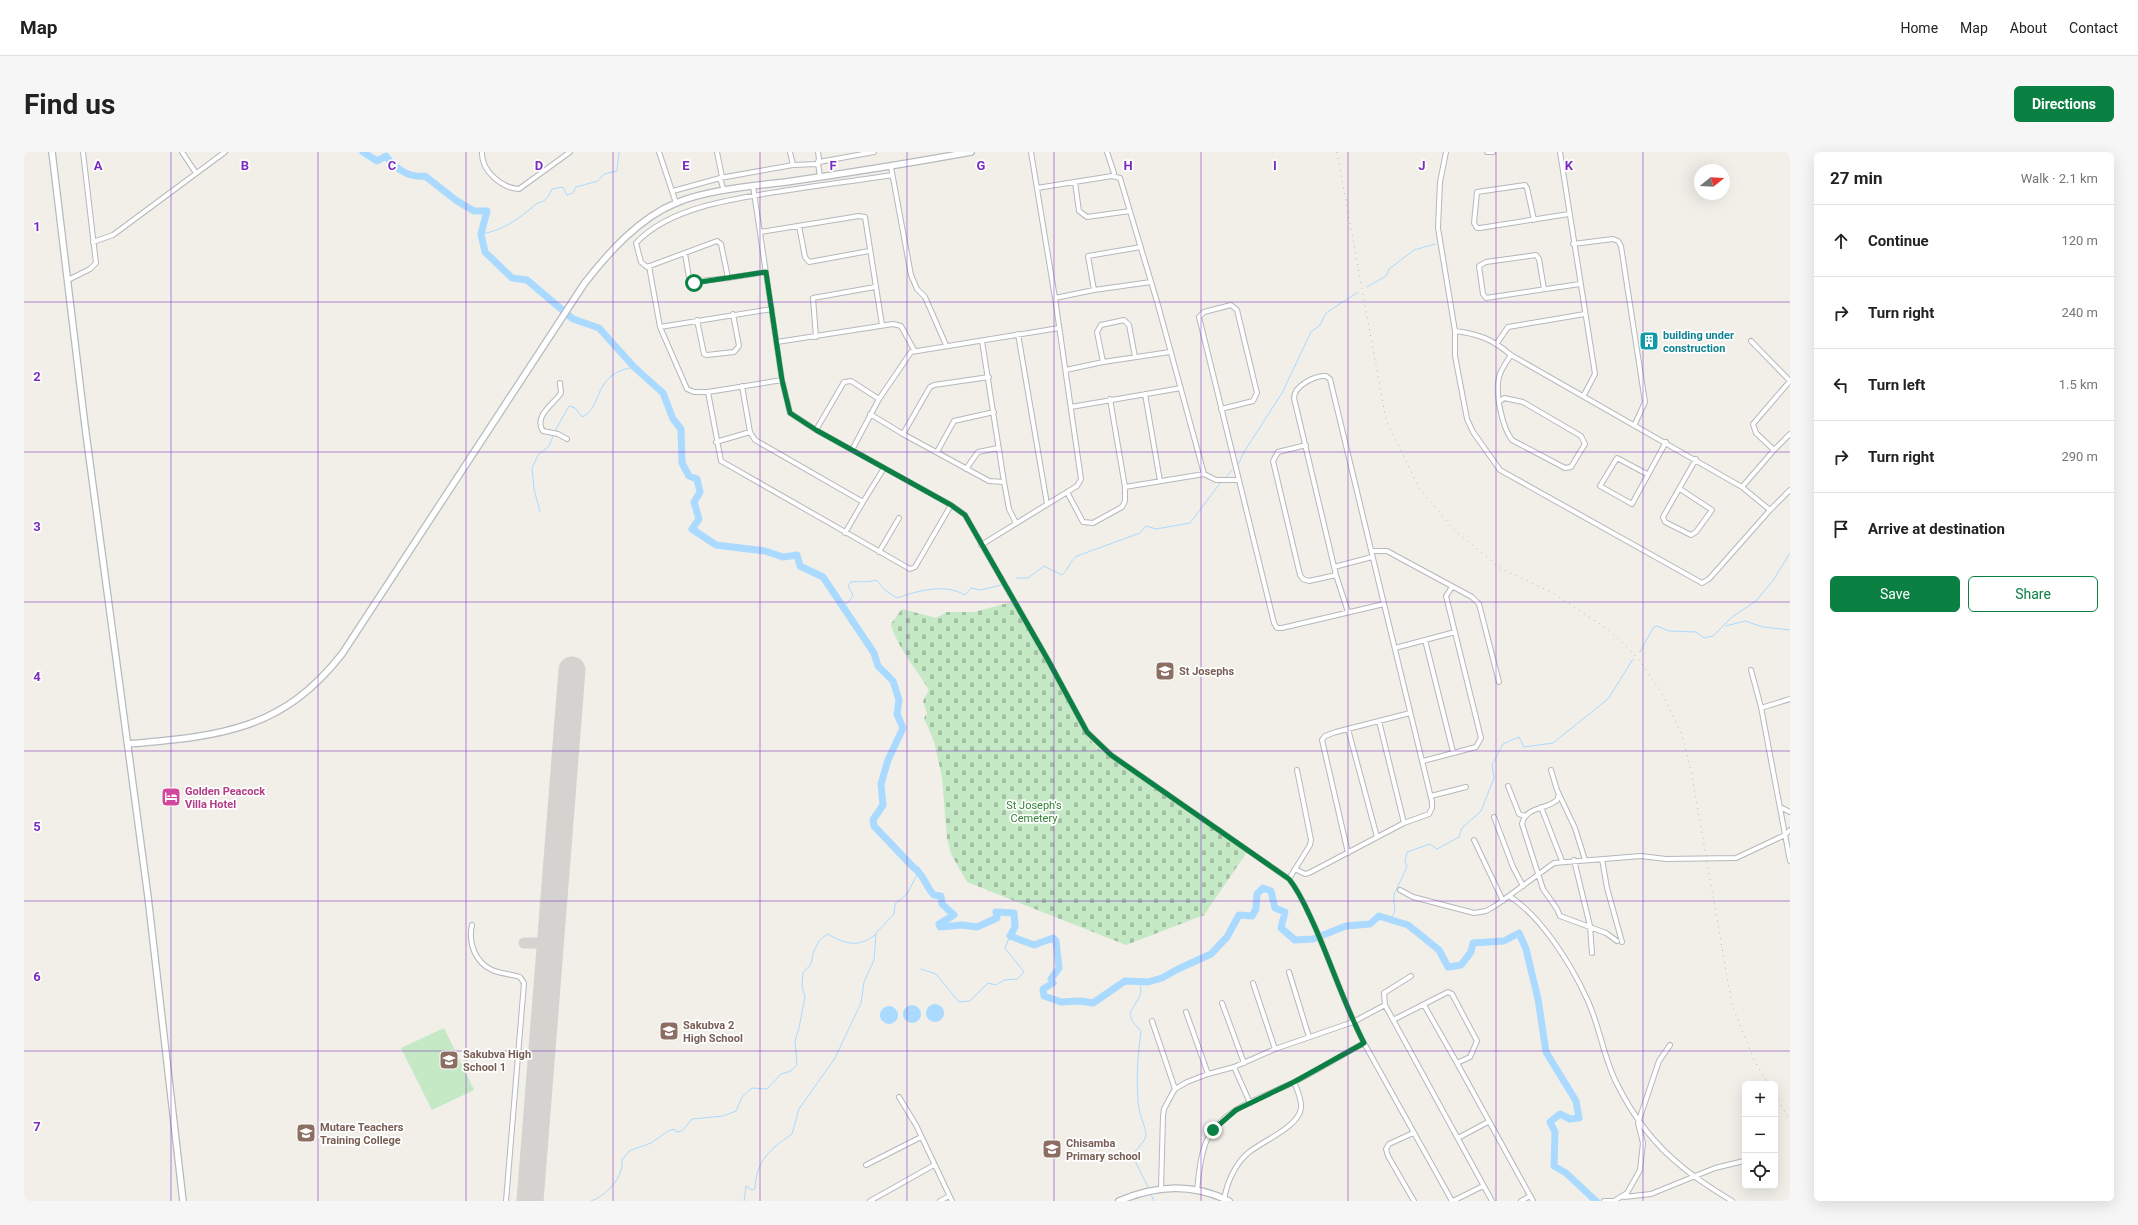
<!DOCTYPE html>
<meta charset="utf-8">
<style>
body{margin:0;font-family:Roboto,sans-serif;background:#f6f6f6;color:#222}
.controls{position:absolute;right:12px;bottom:12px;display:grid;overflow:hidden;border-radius:6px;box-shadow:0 4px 16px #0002}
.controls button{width:36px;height:36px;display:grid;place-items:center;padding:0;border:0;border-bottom:1px solid #e0e0e0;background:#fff;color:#222;font:20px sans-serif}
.compass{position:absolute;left:1670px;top:12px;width:36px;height:36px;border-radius:50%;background:#fff;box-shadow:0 4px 16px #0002;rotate:72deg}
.stop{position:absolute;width:12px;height:12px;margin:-9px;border:3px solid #0b8043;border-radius:50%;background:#fff}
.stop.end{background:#0b8043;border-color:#fff;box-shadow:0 1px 4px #0008}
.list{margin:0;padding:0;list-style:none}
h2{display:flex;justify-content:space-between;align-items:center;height:52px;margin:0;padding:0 16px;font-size:17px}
h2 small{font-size:13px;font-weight:400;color:#767676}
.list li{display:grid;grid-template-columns:26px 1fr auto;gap:12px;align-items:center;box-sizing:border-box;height:72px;padding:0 16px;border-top:1px solid #e0e0e0}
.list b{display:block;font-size:15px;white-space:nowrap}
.list em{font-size:13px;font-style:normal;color:#767676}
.actions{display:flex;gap:8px;padding:12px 16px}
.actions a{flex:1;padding:9px 0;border:1px solid #0b8043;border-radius:6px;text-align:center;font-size:14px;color:#0b8043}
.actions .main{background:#0b8043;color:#fff}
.icon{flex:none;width:22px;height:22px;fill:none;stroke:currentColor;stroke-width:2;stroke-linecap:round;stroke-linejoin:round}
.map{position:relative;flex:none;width:1766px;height:1049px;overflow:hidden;border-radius:6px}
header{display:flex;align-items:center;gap:24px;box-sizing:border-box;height:56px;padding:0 20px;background:#fff;border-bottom:1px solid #e0e0e0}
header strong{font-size:19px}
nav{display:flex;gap:22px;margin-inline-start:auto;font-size:14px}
.intro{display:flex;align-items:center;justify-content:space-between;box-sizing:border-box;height:96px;padding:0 24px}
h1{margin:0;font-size:28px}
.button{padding:10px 18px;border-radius:6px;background:#0b8043;color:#fff;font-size:14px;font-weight:700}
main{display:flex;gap:24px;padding:0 24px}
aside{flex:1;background:#fff;border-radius:6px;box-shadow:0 4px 16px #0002}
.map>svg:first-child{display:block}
.cemetery{fill:url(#cemetery-stones)}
.green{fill:#c5e8c5}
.water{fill:#aadaff}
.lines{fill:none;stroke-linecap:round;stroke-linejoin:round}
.stream{stroke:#aadaff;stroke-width:1}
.river{stroke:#aadaff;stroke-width:7}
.taxiway{stroke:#d4d3d0;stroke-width:11}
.runway{stroke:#d4d3d0;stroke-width:27}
.street-casing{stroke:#b5b8bc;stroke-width:6}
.secondary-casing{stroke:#b6babf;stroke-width:8}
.street{stroke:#fff;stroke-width:4}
.secondary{stroke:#fff;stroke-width:5.5}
.rail{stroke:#b6b7b8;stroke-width:1;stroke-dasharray:1 5;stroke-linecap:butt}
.route{stroke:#0b8043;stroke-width:5}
.grid{fill:none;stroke:#7b2cbf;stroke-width:1;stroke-opacity:0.55}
.labels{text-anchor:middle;stroke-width:3.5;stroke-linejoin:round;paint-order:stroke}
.culture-label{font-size:11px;font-weight:bold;fill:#0d838f;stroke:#fff;text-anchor:start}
.education-label{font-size:11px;font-weight:bold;fill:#785e54;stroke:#fff;text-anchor:start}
.hotel-label{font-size:11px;font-weight:bold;fill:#b23c85;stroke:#fff;text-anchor:start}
.park-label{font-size:11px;fill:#348238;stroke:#fff}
.grid-label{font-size:13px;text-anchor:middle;font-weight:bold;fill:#7b2cbf;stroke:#fff;stroke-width:3.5;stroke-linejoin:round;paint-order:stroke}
</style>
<header>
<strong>Map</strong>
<nav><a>Home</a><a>Map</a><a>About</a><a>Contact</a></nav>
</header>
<div class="intro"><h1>Find us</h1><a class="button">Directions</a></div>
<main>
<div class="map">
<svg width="1766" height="1049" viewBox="0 0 1766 1049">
<defs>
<pattern id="cemetery-stones" width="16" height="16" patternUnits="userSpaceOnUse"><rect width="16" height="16" fill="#c5e8c5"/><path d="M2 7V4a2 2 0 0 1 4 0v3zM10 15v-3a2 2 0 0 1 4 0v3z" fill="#a3c0a4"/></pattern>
</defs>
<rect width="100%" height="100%" fill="#f1efe8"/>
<path class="cemetery" d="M988,450L1065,587L1076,598L1223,700L1180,763L1102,793L943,730L927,702L923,686L918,625L910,589L900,566L903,561L899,549L905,538C894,519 871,492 867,472L878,457L912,466L923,460H950Z"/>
<path class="green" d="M420,876L450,938L408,958L377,896Z"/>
<path class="water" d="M902 861a9 9 0 1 1 18 0a9 9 0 1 1-18 0Z
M879 862a9 9 0 1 1 18 0a9 9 0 1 1-18 0Z
M856 863a9 9 0 1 1 18 0a9 9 0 1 1-18 0Z"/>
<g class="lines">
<path class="stream" d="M457,82C479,79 496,66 512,52C515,50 519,50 521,48C524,46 526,41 528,37L539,35L543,43L549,41L552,35L574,29L580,22L593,19L595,0
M1343,135L1362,124L1365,117L1390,98L1411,92
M531,279L545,254L551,256L558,265C580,255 567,222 610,215
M1214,313L1220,300L1258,241L1287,180L1296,173L1302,161L1334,140
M1201,326L1208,318
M516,360L510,337L508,316L514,303L525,294L530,282
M992,426H1004L1020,414L1038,423C1045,417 1045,410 1053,404L1116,381L1122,374L1132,377L1166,371L1197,330
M818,453L825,450L829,443L824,434L827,430C836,429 843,431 852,428L862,439L873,446C893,439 921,431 941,443L947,436L957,438L977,433
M1702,474L1721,469L1739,475L1766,478
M1616,500L1629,476L1633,474L1645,479L1672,480L1680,486L1689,484L1708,465L1732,449L1750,427L1766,401
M1367,767C1374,756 1369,755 1370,743C1371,740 1381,720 1383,714L1381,710L1383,700L1406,692L1413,697L1435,685L1438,676L1457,659L1470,626L1468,613L1479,592L1495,585L1500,595L1529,591L1584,547L1609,507
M897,817L912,822L935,850L946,849L964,831L972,833L980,828L993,827L1000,820L981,796L986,784
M1115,829C1121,842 1112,849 1106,861L1108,869L1117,879C1114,902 1112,925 1114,948C1114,959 1120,971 1122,981C1123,989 1111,997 1109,1005L1125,1037
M1127,1042L1130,1049
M567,1049C582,1044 600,1025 598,1008L605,999L627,991L644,979L650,977L652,980L658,979L668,967L699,964L712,959L718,945L728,936L743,937L757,922L767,919L773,913L771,889L775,876L781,845L778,834L779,821L787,812L789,801L795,789L803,782C821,791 833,797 851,783
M720,1049L722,1034L728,1038L731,1037C732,1009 746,997 768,982L775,957L811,906L837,851L840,830L850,808L852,781L870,762L871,752L883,742L895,719"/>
<path class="river" d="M339,0L353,9L362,4C371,16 384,26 401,24L433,49L450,59H463L457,82L461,100L488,126L503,128L549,167L575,176L610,215L639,241L649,267L657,277L658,311L665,324L673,327L676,340L670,350L675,367L668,377L692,393L741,399L759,405L773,403L776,414L799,425L850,501L854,514L869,529L875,548L873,562L879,576L864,608L857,632L859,653L849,668L850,674L889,715C900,722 901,734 910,743L917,744L918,752L930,763L915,772L916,775L938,773L953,775L973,766L972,760L990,761L991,775L986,784L1010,793L1029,786L1032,789L1035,816L1027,827L1029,831L1019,837L1020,844L1037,850L1056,849L1069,851L1101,829L1124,830L1138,826L1154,817L1187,802L1203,785L1215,763L1228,764L1232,757L1233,742L1239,736L1247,739L1251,756L1261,760L1257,776L1271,788L1289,787L1322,774L1346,772L1355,764L1384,773L1415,798L1424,815L1437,813L1447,800L1449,791L1480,789L1495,781L1502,797L1514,847L1522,900L1552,949L1555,966L1546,967L1536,962L1526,970L1531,980L1530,1014L1542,1021L1572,1049"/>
<path class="taxiway" d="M500,791H526"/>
<path class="runway" d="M506,1049L548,518"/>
<g class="street-casing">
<path id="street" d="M158,0L172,21
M458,0C457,19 478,36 495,37L546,0
M635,0L652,51
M693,0L698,25
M766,0L769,13
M1083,0L1090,21
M1422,0L1416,30L1414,76L1431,179V204L1443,267L1449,280L1476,318L1678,431L1685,427L1746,358L1718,335L1487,203C1468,187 1455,182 1431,179
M1463,0H1469
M1536,0L1571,222L1560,243
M795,10L850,0
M794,11L796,25
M867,15L887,123L893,137L901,145L922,193
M1051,30L1055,59L1063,65L1106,59
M729,34L758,228L766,261L792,278L927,353L941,363L1024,508L1063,580L1087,603L1265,727C1277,742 1283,758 1291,775C1308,814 1321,854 1340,891L1428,1049
M1013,36L1088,24L1096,26L1134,153L1180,322
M649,39L696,26
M700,39L696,26L769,13L793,12L795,7L794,0
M1510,68L1503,36L1501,33L1453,40L1450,71L1453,76H1456L1545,62
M775,74L781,105L785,110L845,99
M736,80L835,64L841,65L858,173
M69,90L89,83L201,0
M1549,92L1589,87L1594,89L1597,94L1621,250L1611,272
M1117,95L1064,104L1070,138L1127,130
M661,101L665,126L667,130L704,126
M625,114L636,175L748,157
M742,120L704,126L697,92L693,89L623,115L617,110L612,91C648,52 722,45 772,37C804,32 836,28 868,23
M44,128L66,117L72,111L59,0
M1520,137L1515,107L1512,103L1462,110L1455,114L1459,142L1462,146L1556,132
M1031,146L1070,138
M673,168L680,202L683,203L710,200L715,194L709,162
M636,175L663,237L670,240H684
M994,182L1023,352
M792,185L789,146L851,135
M958,189L980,330L985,357L992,371
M1727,189L1766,229
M753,190L869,172L877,174L890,198
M1473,191L1484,175L1561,162
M1079,210L1073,180L1077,173L1100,168L1105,173L1111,205
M1042,218L1079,210L1146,200
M965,225L910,233L906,235L879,282L965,329L980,330
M758,228L684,240L697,309L886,417L891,415L927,353
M1766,229L1729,272L1732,281L1750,298L1766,282
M536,231L537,241C530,252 509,264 519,279L534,282L543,287
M718,234L726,280L731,288L839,350L860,316
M1121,242L1136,329
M1476,249L1480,246L1499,250L1557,284L1561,292L1547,315L1541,316L1488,288C1478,275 1471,241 1475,225C1477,217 1483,209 1487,203
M1047,255L1157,236
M1197,257L1229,249L1233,241L1213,158L1207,153L1180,160L1175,165L1250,471L1253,476H1258L1360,452L1408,650V656L1405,662L1380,671L1285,721L1281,722L1271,717L1265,727
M846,262L879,282
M792,278L820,230L827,229L855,247
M692,290L726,280
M1282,293L1254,300L1249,309L1276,423L1279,427L1285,429L1312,423
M828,298L855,247L887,200L1035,176
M913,300L930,269L970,260
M942,317L954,300L974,296
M1623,322L1593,306L1576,334L1608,352L1642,290
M1101,335L1180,322L1192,328H1214
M1718,335L1750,298
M1656,337L1688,358L1672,380L1667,383L1641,370L1639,365L1672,307
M1043,340L1059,370L1069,371L1098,355L1101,349V335L1086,247
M1746,358L1766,338
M821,381L839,350
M957,393L1053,334L1057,327L1031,146L1007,0
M1347,399H1363L1448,445L1455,452L1475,530
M855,400L875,366
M1310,415L1348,405
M1324,460L1312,423L1270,246C1270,234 1291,223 1302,224L1306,227L1360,452
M1401,488L1429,600
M1371,496L1431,480
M1727,518L1737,555L1766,709
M1737,556L1766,547
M1355,569L1380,671
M1324,577L1353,685
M1399,609L1452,595L1457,586L1422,444L1428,435
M1527,618L1533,638L1551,676L1561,708
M1484,634L1495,662L1501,664
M1535,642L1533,648C1522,658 1502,654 1498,672L1519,737L1533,757L1536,764L1582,781L1593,789
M1407,644L1442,635
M1517,655L1538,709
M1756,655L1766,660
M1470,665L1489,715L1499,734
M1450,688L1479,749
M1324,701L1298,588L1301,584L1312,580L1386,561
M1578,707L1583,736L1598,790
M1550,708L1566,774L1568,801
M1271,717L1286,693L1287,688L1273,618
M1376,738L1389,745L1450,761L1462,759L1471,754L1530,711L1617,704L1642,707L1712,706L1761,683L1766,678
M1485,744C1517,764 1547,812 1563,847C1576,874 1579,905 1593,932C1608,962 1630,992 1656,1013C1672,1027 1690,1038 1708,1049
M448,773C444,791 451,810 468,818C477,822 487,822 496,825L500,831L482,1049
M1265,820L1285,885
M1229,831L1251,897
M1198,851L1220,911
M1361,853L1468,1049
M1400,853L1433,911
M1162,860L1184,922
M1369,868L1424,840L1428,842L1453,889L1446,905L1433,911L1509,1049
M1128,869L1151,937
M1210,915L1226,951
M875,945L892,973L928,1049
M1389,981L1365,992L1362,997L1364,1004L1390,1049
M1434,986L1464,970
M842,1013L897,985
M1137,1036L1139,964L1140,957L1148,942L1151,937L1163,930L1184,922L1210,915L1251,897L1329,870L1361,853L1360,841L1387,824
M1173,1038C1175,1022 1176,1003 1183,988C1199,955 1241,945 1270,930C1294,918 1316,904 1340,891
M1600,1045L1627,1042L1691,1016L1720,1009
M846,1049L910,1013
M916,1049L925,1044
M1200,1049C1202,1032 1211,1012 1224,1001C1238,989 1275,975 1277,956C1278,947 1273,938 1270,930
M1429,1049L1459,1034
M1497,1049L1506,1044
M1580,1049H1590L1603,1041L1616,1018L1619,991L1614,971L1635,909L1646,893"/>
</g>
<g class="secondary-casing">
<path id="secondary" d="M28,0L61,274L124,745L159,1049
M104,592C195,584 258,579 318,502L560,132C584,101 615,66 652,51C682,38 729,34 762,30C824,21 886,11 947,0
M1095,1049C1133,1033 1168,1031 1205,1049"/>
</g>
<use href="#street" class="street"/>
<use href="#secondary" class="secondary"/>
<path class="rail" d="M1313,0L1362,268L1395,336L1430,378L1476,416L1527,440L1582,476L1600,492L1617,510L1640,545L1658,583L1667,618L1708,853L1730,908L1744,932
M1751,943L1766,969"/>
</g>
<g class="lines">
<path class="route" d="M670,131L742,120L758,228L766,261L792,278L927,353L941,363L1024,508L1063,580L1087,603L1265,727C1277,742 1283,758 1291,775C1308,814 1321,854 1340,891L1270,930L1212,958L1189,978"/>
</g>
<path class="grid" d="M147,0V1049M294,0V1049M442,0V1049M589,0V1049M736,0V1049M883,0V1049M1030,0V1049M1177,0V1049M1324,0V1049M1472,0V1049M1619,0V1049M0,150H1766M0,300H1766M0,450H1766M0,599H1766M0,749H1766M0,899H1766"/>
<defs>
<g id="building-square" transform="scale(1)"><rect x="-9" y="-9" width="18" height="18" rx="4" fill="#0f9aa8" stroke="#fff"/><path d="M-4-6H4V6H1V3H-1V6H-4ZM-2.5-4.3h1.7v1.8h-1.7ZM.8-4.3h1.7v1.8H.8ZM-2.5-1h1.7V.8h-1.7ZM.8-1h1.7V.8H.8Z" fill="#fff"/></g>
<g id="university-square" transform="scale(1)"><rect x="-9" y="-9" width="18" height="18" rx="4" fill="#8d6e63" stroke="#fff"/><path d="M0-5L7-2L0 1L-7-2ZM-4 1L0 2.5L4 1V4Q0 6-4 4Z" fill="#fff"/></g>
<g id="hotel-square" transform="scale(1)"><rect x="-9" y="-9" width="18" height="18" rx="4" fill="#d1479c" stroke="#fff"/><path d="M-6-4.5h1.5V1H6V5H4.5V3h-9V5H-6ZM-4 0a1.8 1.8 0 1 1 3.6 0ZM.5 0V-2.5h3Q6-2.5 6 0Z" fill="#fff"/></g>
<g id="school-square" transform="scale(1)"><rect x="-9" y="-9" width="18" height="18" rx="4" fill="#8d6e63" stroke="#fff"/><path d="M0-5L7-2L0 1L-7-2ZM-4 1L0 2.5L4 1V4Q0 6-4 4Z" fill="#fff"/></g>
</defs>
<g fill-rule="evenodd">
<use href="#building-square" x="1625" y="189"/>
<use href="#university-square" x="1141" y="519"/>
<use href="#hotel-square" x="147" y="645"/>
<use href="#school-square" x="645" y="879"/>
<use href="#school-square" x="425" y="908"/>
<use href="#university-square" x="282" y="981"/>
<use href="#school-square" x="1028" y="997"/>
</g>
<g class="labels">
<g class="culture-label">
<text x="1639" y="187">building under<tspan x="1639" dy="13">construction</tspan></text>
</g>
<g class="education-label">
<text x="1155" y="523">St Josephs</text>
<text x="659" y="877">Sakubva 2<tspan x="659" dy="13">High School</tspan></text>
<text x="439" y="906">Sakubva High<tspan x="439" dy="13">School 1</tspan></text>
<text x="296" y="979">Mutare Teachers<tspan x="296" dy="13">Training College</tspan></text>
<text x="1042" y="995">Chisamba<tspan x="1042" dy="13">Primary school</tspan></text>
</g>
<g class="hotel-label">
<text x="161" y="643">Golden Peacock<tspan x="161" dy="13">Villa Hotel</tspan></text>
</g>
<g class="park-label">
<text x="1010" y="657">St Joseph's<tspan x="1010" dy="13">Cemetery</tspan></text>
</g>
</g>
<g class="grid-label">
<text x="74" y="18">A</text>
<text x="221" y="18">B</text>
<text x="368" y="18">C</text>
<text x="515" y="18">D</text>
<text x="662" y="18">E</text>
<text x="809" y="18">F</text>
<text x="957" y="18">G</text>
<text x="1104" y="18">H</text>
<text x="1251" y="18">I</text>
<text x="1398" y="18">J</text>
<text x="1545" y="18">K</text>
<text x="13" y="79">1</text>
<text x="13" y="229">2</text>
<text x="13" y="379">3</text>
<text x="13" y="529">4</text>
<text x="13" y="679">5</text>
<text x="13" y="829">6</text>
<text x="13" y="979">7</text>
</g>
</svg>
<div class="controls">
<button>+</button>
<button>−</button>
<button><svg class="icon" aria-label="locate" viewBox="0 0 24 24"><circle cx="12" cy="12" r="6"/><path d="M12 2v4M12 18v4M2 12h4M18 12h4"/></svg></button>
</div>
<svg class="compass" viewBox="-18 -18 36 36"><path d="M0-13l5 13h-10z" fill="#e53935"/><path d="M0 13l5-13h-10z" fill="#767676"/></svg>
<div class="stop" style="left:670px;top:131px"></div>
<div class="stop end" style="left:1189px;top:978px"></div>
</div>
<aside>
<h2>27 min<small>Walk · 2.1 km</small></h2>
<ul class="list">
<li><svg class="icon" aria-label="ahead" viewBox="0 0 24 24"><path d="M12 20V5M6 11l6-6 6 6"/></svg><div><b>Continue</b></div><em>120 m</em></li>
<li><svg class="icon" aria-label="right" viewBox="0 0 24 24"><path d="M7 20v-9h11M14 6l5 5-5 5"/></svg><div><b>Turn right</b></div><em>240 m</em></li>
<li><svg class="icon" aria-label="left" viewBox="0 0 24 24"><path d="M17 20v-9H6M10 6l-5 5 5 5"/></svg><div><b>Turn left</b></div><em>1.5 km</em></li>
<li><svg class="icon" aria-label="right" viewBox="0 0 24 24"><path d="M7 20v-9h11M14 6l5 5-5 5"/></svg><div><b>Turn right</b></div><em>290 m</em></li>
<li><svg class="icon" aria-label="arrive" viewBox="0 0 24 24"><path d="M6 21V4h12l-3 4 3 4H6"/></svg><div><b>Arrive at destination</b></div></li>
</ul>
<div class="actions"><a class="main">Save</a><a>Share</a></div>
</aside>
</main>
